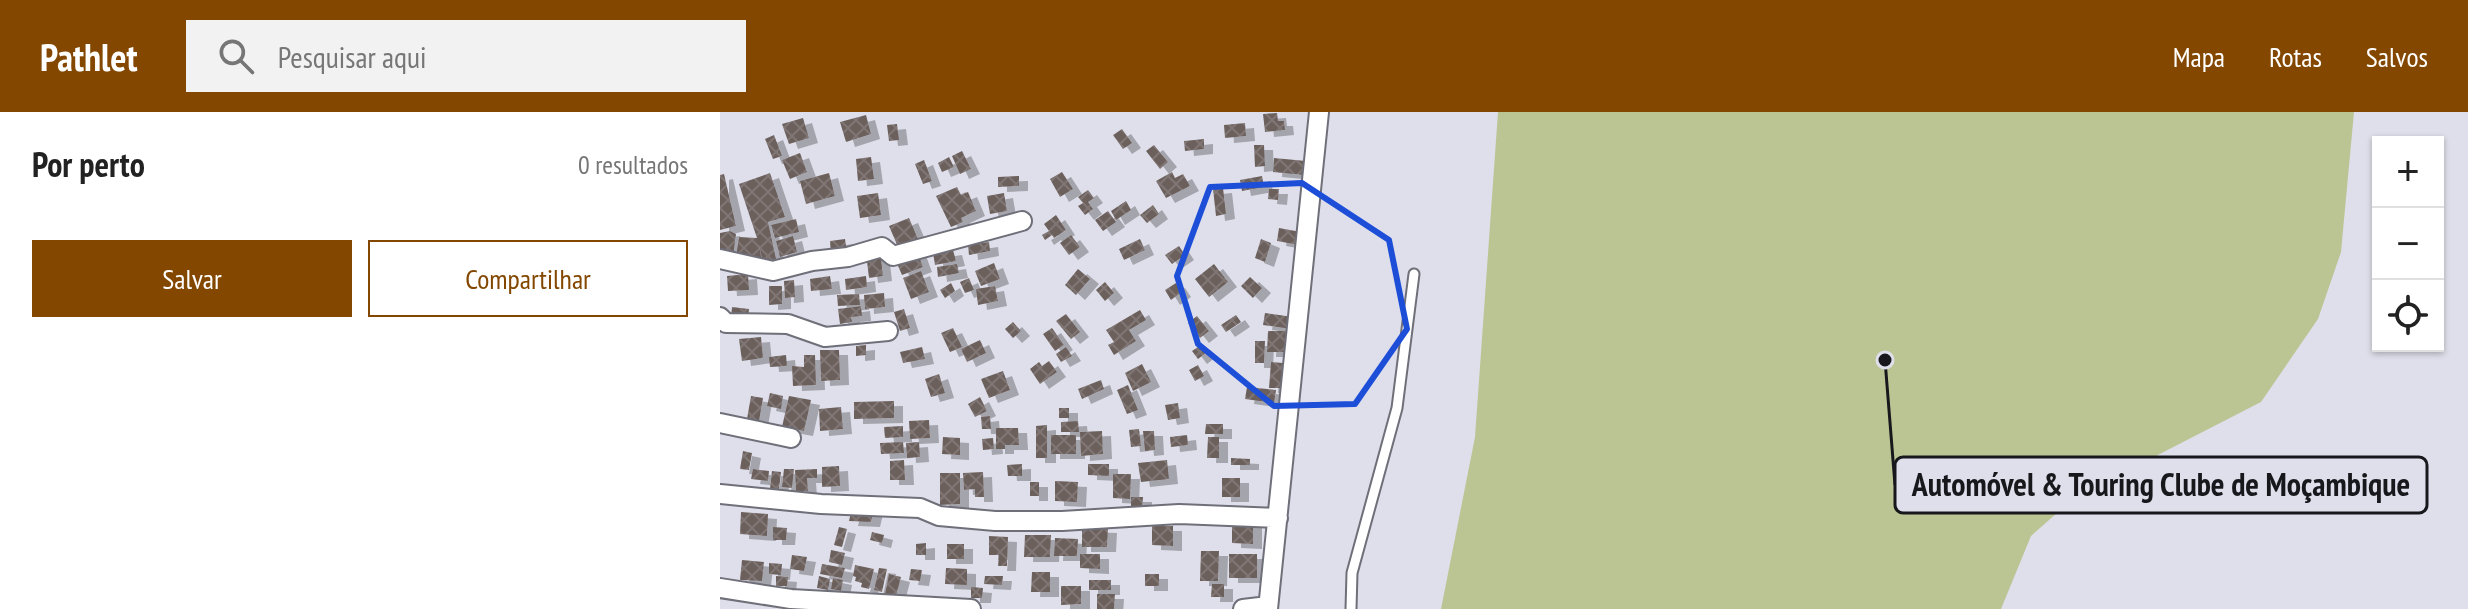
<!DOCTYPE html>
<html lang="pt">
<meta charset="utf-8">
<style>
body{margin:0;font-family:"PT Sans Narrow",sans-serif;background:#f2f2f2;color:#222}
.controls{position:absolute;right:24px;top:24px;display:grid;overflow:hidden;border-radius:0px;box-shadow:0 2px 6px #0004}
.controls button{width:72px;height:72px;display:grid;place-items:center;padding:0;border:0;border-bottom:2px solid #e0e0e0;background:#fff;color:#222;font:40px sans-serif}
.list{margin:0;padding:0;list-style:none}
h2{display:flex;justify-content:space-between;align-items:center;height:104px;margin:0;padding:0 32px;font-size:34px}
h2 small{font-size:26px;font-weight:400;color:#767676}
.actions{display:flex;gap:16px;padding:24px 32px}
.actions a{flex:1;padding:18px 0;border:2px solid #834700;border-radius:0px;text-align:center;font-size:28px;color:#834700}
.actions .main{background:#834700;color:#fff}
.icon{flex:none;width:44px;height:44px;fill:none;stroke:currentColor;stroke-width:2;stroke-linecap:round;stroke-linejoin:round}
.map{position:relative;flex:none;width:1748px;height:497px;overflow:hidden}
header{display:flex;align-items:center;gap:48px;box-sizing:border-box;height:112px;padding:0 40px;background:#834700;color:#fff}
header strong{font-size:38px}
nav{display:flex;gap:44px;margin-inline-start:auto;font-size:28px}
.search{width:560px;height:72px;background:#f2f2f2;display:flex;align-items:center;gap:20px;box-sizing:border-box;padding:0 28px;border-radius:0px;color:#767676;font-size:30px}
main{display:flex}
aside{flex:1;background:#fff}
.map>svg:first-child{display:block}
.pitch{fill:#bbc594}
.building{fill:url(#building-cross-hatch);filter:url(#shadow)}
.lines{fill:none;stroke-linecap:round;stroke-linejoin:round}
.service-casing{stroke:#6f6f79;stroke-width:13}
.minor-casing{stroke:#6f6f79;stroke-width:22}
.service{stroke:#fff;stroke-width:9}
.minor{stroke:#fff;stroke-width:18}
.marked{fill:none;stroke:#1d4ed8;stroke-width:6;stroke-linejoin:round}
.leader{fill:none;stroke:#18181c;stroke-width:3}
.callout-dot{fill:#18181c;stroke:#dfdfeb;stroke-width:3}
.callout{fill:#dfdfeb;stroke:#18181c;stroke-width:3}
.callout-label{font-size:32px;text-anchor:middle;font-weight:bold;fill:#18181c}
</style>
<header>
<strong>Pathlet</strong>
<div class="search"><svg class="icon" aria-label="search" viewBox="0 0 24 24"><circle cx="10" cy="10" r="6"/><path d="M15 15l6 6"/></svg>Pesquisar aqui</div>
<nav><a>Mapa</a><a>Rotas</a><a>Salvos</a></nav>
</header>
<main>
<aside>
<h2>Por perto<small>0 resultados</small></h2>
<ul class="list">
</ul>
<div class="actions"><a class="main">Salvar</a><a>Compartilhar</a></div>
</aside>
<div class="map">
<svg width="1748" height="497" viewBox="0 0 1748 497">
<defs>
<pattern id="building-cross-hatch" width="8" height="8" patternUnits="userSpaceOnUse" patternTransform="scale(2)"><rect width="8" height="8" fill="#6c605c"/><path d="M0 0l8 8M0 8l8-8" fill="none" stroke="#807674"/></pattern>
<filter id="shadow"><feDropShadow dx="9" dy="5" stdDeviation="0" flood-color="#0004"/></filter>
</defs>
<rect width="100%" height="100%" fill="#dfdfeb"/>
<path class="pitch" d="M778,0H1634L1621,140L1598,207L1541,290L1354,386L1311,424L1281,497H721L755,325Z"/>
<path class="building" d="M557,1L558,9H564L565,18L545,20L543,2Z
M146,3L151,22L126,30L120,10Z
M83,6L89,26L69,32L62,12Z
M525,11L526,24L505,26L504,13Z
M177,12L179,28L169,29L167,13Z
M402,17L412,31L403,37L393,23Z
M54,23L62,44L53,47L45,27Z
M484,27V37L465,39L464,29Z
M434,33L448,50L440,57L426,39Z
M534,33H544L545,54L535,55Z
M242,39L251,57L240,62L232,44Z
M80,41L87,60L70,67L62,48Z
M151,45L154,67L138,69L136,47Z
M229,45L234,55L222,60L218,51Z
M554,46L586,49L584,63L553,60Z
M204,48L212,69L203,72L195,52Z
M342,60L353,77L340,85L330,67Z
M452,60L455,66L463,62L470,74L446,86L436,69Z
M50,61L65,105L48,110L56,147L43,151L39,133L42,150L16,145L19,125L37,126L19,72Z
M109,61L115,84L86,92L80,69Z
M4,62L16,114L0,118V63Z
M299,64V74L278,75V65Z
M542,64L544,75L522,79L520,68Z
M237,75L241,83L248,80L256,99L241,106L243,110L231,115L216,84Z
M503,76L506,102L496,104L493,77Z
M549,77H559L558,88L548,87Z
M368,78L374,86L368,90L373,97L365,103L358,94L363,91L358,85Z
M158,81L161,103L140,106L137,84Z
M284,81L287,99L270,102L267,84Z
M406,89L411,98L396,108L391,99Z
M433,93L439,102L427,111L420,103Z
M388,99L396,110L383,119L375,108Z
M336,103L346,118L334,126L332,123L325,128L322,123L329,119L324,112Z
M189,106L198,127L178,135L169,114Z
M76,107L79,120L55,126L51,113Z
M559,116L581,120L579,133L557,129Z
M10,119L16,122L13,145L0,143V121Z
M351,123L360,135L349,143L340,131Z
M73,124L77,140L60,145L56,129Z
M125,127L127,140L111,142L110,129Z
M420,127L425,138L404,148L399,137Z
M541,127L551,131L545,150L535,146Z
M269,130L270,139L249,143L248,133Z
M459,134L465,143L452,152L445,143Z
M233,138L236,149L215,153L213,141Z
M160,139L163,164L149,166L146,141Z
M197,139L203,155L182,163L175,147Z
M274,151L280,167L261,174L255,159Z
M237,152L239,161L218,165L217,155Z
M494,152L508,170L489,185L475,167Z
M358,157L370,167L356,183L345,173Z
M201,159L209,180L191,187L183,166Z
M28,162L29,178L8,179L7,164Z
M110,164L112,177L91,179L90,167Z
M146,164L147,175L126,178L125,167Z
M530,165L542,176L533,186L521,174Z
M249,166L254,178L245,181L240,170Z
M74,168L75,185L65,186L64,169Z
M385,170L394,181L385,189L376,178Z
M231,171L235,179L225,186L220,178Z
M456,171L462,180L451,188L445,178Z
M49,174H62V192L49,193Z
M275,174L278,189L258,193L256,177Z
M164,181L165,195L145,197L144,183Z
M139,182L140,193L118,194L117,183Z
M141,194L142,204L131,205L132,210L120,212L118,197Z
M12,195L29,197L28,208L11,206Z
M184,197L190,216L180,219L174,200Z
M420,198L426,208L409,218L416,229L394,243L388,233L394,230L386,218Z
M545,201L573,205L572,217L543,213Z
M346,202L360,220L351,227L336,209Z
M516,203L521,210L506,220L501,213Z
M477,204L489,219L480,226L468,211Z
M293,210L301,219L293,226L285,217Z
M233,216L242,235L230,240L221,221Z
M332,216L344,233L335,239L323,222Z
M548,219H572V240H547Z
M41,225L43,246L22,249L19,227Z
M260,228L266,241L247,250L241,237Z
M535,229H545L544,251H535Z
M146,233V243L136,244V234Z
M481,233L487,240L478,247L472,239Z
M202,235L205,247L183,251L180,240Z
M346,235L352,244L341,250L336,242Z
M100,238H119L120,268L101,269Z
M66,243L67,254L50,255L49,245Z
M84,243H95L96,273L73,274L72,254L84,255Z
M329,249L337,260L320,272L310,257L319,250L322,254Z
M551,250L563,251L561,276H549Z
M422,252L431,270L413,279L405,261Z
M478,253L484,264L475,269L469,258Z
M283,259L290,278L269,286L261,267Z
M219,262L225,281L211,285L205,267Z
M381,268L384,277L362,287L358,277Z
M408,273L418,298L407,302L397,278Z
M527,275L556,278L554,291L525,287Z
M50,281L63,284L61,297L47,294Z
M31,284L43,286L39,309L27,307Z
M69,284L91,288L84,319L62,315Z
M260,285L267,299L255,305L248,292Z
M174,289V306L134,307V290Z
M458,291L460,306L448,308L445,293Z
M121,295L123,317L100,319L99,297Z
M339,296H349V306H339Z
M270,304L271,317H262L261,305Z
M209,308L210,326L190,327L189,309Z
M358,309L359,320H341V310Z
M486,312H503V322H485Z
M327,313V346H316V314Z
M183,314V325L165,326L164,315Z
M276,316H298L299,333H285V337H276Z
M419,317L421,334L411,335L409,318Z
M382,319L383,342L361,344L360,320Z
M423,319H434L435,338L425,339Z
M331,323H356V342H331Z
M467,323L468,333L451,335L450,325Z
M223,325L240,326V343L222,342Z
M488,325H499V346H487Z
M273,326L274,337L263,338L262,327Z
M183,330L184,341L161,342L160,331Z
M199,330L200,345L187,346L186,331Z
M23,339L32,341L29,358L20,357Z
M511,346L530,347V353H511Z
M184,348L185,368H170V349Z
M447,348L449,367L421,370L418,351Z
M302,352V364H288L287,353Z
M368,352H389V364L368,363Z
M119,354L120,374L102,375V355Z
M33,357L49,359L48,369L31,367Z
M64,357H74L72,376L62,375Z
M97,357V366H87L88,379H76L75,358Z
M52,359L61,360L59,378L50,377Z
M263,360L264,385H255V377L244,378L243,361Z
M220,361H240V392L220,393Z
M393,362H411L410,387L393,386Z
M502,366H520V385H502Z
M335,369L358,370L357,390L335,389Z
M310,370H319V384H310Z
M411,385H423L422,398H411Z
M132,396L154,397L151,410L129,409Z
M21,400L48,402L47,424L20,422Z
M512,411H533V432L512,431Z
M432,414H453V434L432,433Z
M53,415L67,416L66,428H53Z
M119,415L127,417L122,435L114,433Z
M362,415L388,416L387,435H362Z
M152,420L164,423L162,431L150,428Z
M305,423H331L330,445H304Z
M269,424L288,425L287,454H278L279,443H269Z
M335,426L358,427L357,444H334Z
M206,431V443H196V432Z
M227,432H244V447H227Z
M111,438L125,441L122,453L109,450Z
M481,439H499L498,469H480Z
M360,442H380V457L360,456Z
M509,442H537V466H509Z
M72,443L87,445L84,459L70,457Z
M22,448L44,450L42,469L20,468Z
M49,451L62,452L61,463L49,462Z
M102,452L125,456L122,466L100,462Z
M135,453L154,457L149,477L141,475L142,471L135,469L136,465L133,464Z
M159,456L167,457L162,480L154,478Z
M226,456L247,457V473L225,472Z
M191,457L202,458L200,469L189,468Z
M312,460H330V480H311Z
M169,462L181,465L176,484L165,482Z
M425,462H439V474H425Z
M56,464L68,465L67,474H56Z
M99,464L110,467L108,478L97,476Z
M265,464H283L282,473L264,472Z
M113,466L123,468L121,479L111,477Z
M369,468H391V478H369Z
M492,472H504V485H491Z
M341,474H361V492L341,493Z
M251,475L263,476L262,486H251Z
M377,482H395L394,497H377Z"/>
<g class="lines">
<g class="service-casing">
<path id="service" d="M631,497L632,461L677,296L694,162"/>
</g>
<g class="minor-casing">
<path id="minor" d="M0,147L53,159L92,149L128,145L162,135L173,144L302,109
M0,205L6,211L68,212L105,225L168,219
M0,311L71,326
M0,382L101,392L200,396L219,404L275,409H342L459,402L558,406
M0,476L71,487L251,497
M523,497L548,494
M548,497L599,0"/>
</g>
<use href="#service" class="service"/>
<use href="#minor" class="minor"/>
</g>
<path class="marked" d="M582,71L669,128L687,217L635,292L554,294L478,232L457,164L490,75Z"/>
<path class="leader" d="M1165 248L1175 373"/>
<circle class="callout-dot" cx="1165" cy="248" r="8"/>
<rect class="callout" x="1175" y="345" width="532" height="56" rx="8"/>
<g class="callout-label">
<text x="1441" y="384">Automóvel &amp; Touring Clube de Moçambique</text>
</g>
</svg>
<div class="controls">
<button>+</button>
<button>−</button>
<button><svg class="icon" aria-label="locate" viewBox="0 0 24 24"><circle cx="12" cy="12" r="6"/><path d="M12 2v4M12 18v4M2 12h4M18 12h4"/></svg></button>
</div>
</div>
</main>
